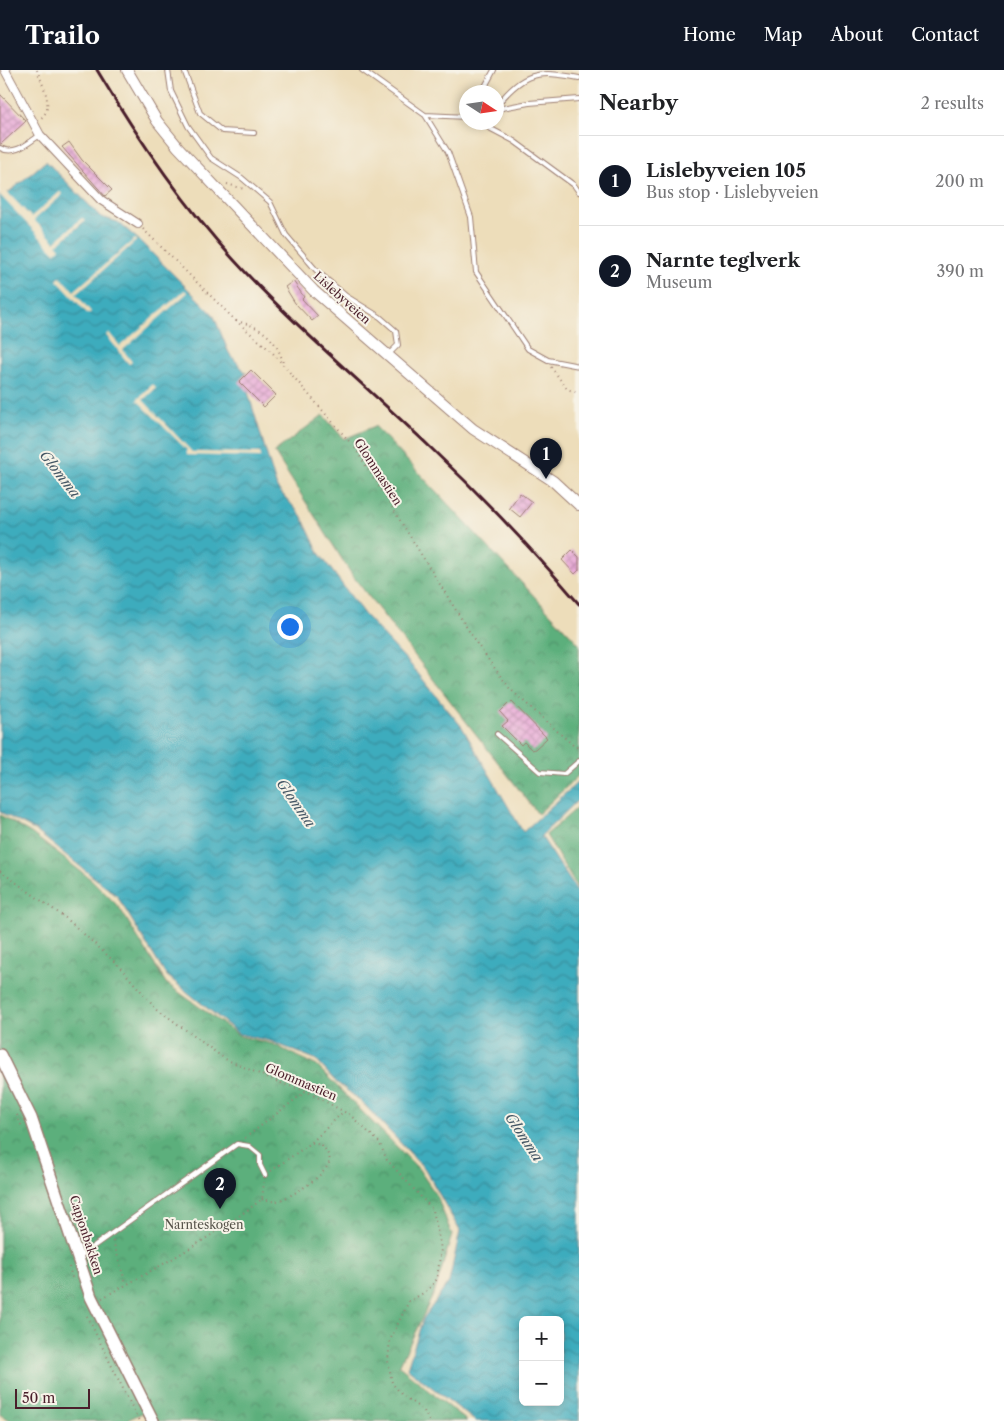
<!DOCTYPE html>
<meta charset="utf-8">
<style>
body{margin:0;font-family:"Libre Caslon Text",serif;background:#f6f6f6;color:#202124}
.controls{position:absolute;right:15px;bottom:15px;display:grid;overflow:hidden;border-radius:8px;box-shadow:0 2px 8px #0003}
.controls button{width:45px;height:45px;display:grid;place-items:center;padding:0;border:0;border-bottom:1px solid #e0e0e0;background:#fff;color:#202124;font:25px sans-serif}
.compass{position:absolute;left:459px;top:15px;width:45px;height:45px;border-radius:50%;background:#fff;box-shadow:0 2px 8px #0003;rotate:102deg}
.scale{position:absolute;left:15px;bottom:12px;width:75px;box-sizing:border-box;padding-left:5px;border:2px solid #4a1f2b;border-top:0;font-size:14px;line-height:18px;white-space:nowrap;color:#4a1f2b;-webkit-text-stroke:4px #f7f3e8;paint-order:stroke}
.you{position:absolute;left:289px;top:556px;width:18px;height:18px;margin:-12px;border:4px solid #fff;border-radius:50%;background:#1a73e8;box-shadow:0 0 0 8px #1a73e833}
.badge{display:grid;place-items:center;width:32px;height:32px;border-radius:50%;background:#111827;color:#fff;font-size:16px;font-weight:700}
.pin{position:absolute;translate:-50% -41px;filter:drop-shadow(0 1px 2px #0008)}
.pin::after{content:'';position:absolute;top:26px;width:18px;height:15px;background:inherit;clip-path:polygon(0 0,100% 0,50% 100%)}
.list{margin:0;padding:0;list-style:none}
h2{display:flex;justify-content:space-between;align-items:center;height:65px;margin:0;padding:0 20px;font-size:21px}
h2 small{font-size:16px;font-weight:400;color:#757577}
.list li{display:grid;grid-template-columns:32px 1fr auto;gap:15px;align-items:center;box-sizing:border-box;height:90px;padding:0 20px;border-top:1px solid #e0e0e0}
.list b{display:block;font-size:19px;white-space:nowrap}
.list p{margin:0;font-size:16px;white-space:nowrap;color:#757577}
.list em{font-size:16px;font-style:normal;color:#757577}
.map{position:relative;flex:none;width:579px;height:1351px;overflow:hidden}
header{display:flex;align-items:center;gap:30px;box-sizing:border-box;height:70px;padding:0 25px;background:#111827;color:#fff}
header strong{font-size:24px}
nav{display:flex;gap:28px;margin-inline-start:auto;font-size:18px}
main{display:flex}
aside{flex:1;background:#fff}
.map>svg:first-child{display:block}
.forest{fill:url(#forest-crowns);stroke:#536754}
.water{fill:url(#water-waves);stroke:#446674;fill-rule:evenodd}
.pier{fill:#edddba}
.building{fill:url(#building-cross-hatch)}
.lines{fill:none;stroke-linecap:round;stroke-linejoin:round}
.service-casing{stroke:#9c7e72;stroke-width:6}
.minor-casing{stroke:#9c7e72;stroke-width:10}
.tertiary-casing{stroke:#9c7e72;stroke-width:12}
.secondary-casing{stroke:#9c7e72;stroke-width:14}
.path{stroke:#9c7e72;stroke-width:2;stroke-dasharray:1 4;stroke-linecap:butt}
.service{stroke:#fff;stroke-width:4}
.minor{stroke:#fff;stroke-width:8}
.tertiary{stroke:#fff;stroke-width:10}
.secondary{stroke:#fff;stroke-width:11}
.rail{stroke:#4a1f2b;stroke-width:3}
.labels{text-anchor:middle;stroke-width:4;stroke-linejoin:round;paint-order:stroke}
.street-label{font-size:12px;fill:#4a1f2b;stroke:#f7f3e8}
.park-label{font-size:12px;fill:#56534a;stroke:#f7f3e8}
.water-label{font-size:14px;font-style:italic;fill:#455765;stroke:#f7f3e8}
</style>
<header>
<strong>Trailo</strong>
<nav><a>Home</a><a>Map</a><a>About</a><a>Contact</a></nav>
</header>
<main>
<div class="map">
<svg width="579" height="1351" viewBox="0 0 579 1351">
<defs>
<pattern id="forest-crowns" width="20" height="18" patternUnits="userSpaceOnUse" patternTransform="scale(1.25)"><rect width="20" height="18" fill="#5caf7c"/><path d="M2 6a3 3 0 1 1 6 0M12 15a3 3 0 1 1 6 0" fill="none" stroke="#4e8e66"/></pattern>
<pattern id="water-waves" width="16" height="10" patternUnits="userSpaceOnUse" patternTransform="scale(1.25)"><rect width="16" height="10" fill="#3eacbd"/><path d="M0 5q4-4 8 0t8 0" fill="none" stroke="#368b9a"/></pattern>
<pattern id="building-cross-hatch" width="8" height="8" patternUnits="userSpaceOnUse" patternTransform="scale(1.25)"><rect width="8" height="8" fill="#e7a4d5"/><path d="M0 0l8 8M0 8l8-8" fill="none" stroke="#bd85ad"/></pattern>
</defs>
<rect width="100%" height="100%" fill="#f7f3e8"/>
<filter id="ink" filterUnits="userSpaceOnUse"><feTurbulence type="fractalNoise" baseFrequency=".02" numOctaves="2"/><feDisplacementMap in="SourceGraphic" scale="10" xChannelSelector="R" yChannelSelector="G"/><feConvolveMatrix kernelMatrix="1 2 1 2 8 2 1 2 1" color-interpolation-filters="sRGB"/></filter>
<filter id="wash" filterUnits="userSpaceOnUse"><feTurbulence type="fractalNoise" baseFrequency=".0096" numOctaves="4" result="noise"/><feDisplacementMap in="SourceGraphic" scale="20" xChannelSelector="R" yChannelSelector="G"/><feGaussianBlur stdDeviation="1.12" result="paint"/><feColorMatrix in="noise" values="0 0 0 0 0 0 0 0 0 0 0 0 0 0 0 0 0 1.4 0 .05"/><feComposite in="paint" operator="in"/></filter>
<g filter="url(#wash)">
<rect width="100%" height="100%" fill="#edddba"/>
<path class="forest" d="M323,345L344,369L375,356L579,574V705L538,744L352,505L274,382Z
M579,736V821L546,765Z
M0,745L31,763L92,810L119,837L166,913L240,966L273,974L317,996L418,1098L437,1126L452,1165L435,1221L399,1296L467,1351H156L149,1340L125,1351H11L0,1344Z"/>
<path class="water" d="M46,91L101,147L118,152L140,171L213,244L229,283L246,303L239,311L247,319L277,418L301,445L319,483L364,544L411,595L462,657L523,762L579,711V729L541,766L579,824V1351H475L407,1298L423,1249L449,1212L460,1161L425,1099L361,1031L336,1012L315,989L270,971L239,964L165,904L117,826L36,761L0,742V124L3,127ZM523,1250H560V1332H523Z"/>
<path class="pier" d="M0,121L3,123L6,121L31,147L60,122L63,124L34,150L55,172L82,148L85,150L57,175L60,178L55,183L0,125Z
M135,169L137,170L76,224L91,242L88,244L57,210L60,207L74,221Z
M185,220L187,223L123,280L132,292L129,294L106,265L109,263L120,276Z
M153,314L156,318L143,330L192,382L260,383V387L187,385V380L137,330Z"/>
<g id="blocks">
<path class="building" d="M0,24L26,51L1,74H0Z
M69,72L82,90L112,120L105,126L62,77Z
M293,211L304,227L302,229L318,246L312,251L295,233L285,217Z
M251,300L276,325L264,337L239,312Z
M520,423L532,432L520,447L509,438Z
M572,480L579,487V500L575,504L562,490Z
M511,631L547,668L535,679L532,680L524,672L521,675L502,656L508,651L500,642Z"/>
</g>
</g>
<g filter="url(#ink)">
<use href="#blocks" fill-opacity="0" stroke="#9c7e72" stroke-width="1"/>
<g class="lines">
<g class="service-casing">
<path id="service" d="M168,0L171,21L188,56L211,88L242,108L270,132L286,165L316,200L346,226L380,247L396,261L398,275L389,284
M184,0L200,43L222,61L254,63
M362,0L425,45L448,82L471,147L476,202L528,279L548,290L579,296
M482,22L494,0
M497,35C524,2 537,0 579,8
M497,39L529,33L579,29
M425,45L467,47
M478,52L514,71L574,115L579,122
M0,78C15,86 28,73 40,65
M497,664L540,702L564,704L579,691
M80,1186L237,1074L249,1076L260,1085V1095L265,1105"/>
</g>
<g class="minor-casing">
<path id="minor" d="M5,0L40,65L101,130L138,154"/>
</g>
<g class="tertiary-casing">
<path id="tertiary" d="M127,0L157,51L178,77L314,221L473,359L553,411L579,435"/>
</g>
<g class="secondary-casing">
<path id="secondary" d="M0,985L31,1048L91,1227L153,1351"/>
</g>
<path class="path" d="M37,0C42,14 55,37 41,48
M227,114L244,119
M143,159L235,250L272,282L355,378L477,574L510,619L574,676L579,678
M236,251C260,256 277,268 283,293
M551,297L567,319L579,323
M0,801L67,849L116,893L156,938L225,989L278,1012L306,1021L350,1045L379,1072L387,1090L433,1140L441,1179L437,1209L427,1221L409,1231L390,1270L388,1291L392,1313L402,1325L424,1341L429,1351
M17,1045L22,1057
M245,1068L305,1022
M271,1101L311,1073L344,1041
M262,1129C267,1130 273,1132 277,1131C292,1127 327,1105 330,1090C327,1080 323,1074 312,1073
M113,1171L126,1214
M69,1197L73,1211
M102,1228C157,1198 212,1168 262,1129L264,1112
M87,1246L139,1351"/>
<use href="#service" class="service"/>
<use href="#minor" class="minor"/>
<use href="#tertiary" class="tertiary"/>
<use href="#secondary" class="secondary"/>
<path class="rail" d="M97,0C137,67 181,132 234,190C295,257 365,315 431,378C483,427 532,479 579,534"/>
</g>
</g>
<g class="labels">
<g class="street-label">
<text transform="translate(342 228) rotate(42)" y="4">Lislebyveien</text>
<text transform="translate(378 402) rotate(57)" y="4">Glommastien</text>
<text transform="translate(301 1012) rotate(23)" y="4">Glommastien</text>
<text transform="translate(86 1165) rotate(72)" y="4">Capjonbakken</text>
</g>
<g class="park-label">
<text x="204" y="1159">Narnteskogen</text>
</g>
<g class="water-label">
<text transform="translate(60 404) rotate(52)" y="5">Glomma</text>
<text transform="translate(296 733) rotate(55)" y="5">Glomma</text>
<text transform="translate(524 1067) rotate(56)" y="5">Glomma</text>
</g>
</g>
</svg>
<div class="controls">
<button>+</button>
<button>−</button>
</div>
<svg class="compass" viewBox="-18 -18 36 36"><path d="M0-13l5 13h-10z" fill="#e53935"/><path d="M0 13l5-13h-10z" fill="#757577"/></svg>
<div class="scale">50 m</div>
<div class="you"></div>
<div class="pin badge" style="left:546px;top:409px">1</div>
<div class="pin badge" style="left:220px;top:1139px">2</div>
</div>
<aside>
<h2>Nearby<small>2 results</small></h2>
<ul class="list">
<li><span class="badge">1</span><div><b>Lislebyveien 105</b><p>Bus stop · Lislebyveien</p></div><em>200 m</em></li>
<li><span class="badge">2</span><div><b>Narnte teglverk</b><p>Museum</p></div><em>390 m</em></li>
</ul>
</aside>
</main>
